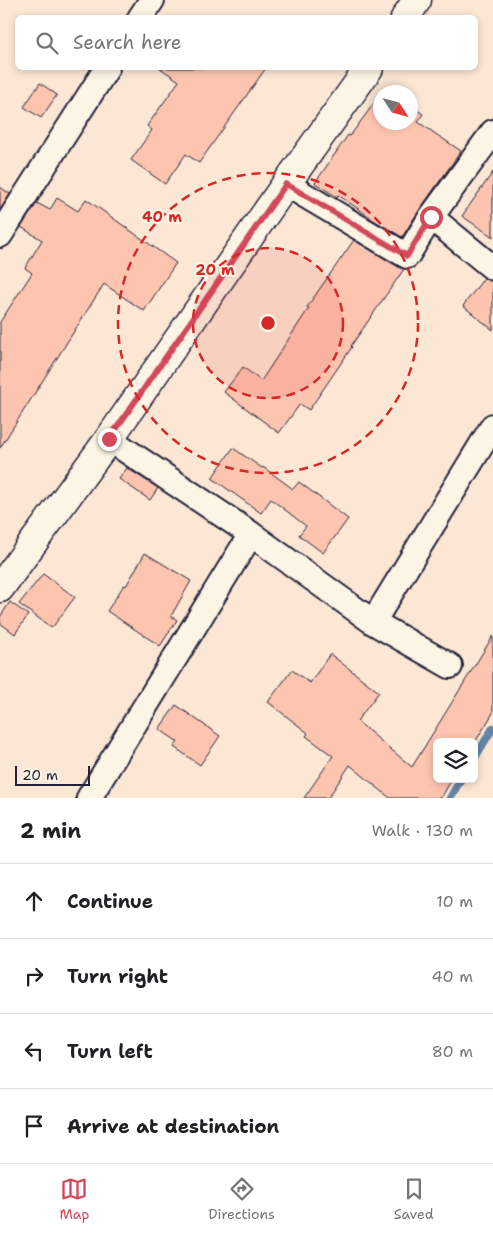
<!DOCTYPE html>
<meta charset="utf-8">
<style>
body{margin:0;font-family:"Shantell Sans",sans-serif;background:#f6f6f6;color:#202124}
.controls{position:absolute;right:15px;bottom:15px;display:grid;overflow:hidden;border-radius:8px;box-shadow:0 2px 8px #0003}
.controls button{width:45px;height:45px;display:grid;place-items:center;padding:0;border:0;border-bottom:1px solid #e0e0e0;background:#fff;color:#202124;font:25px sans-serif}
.compass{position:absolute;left:373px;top:85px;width:45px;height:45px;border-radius:50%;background:#fff;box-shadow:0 2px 8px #0003;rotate:126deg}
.scale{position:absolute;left:15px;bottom:12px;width:75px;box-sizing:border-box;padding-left:5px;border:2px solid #22223b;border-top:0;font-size:14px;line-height:18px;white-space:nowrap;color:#22223b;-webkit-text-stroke:4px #fcf5e5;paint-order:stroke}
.stop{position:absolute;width:15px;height:15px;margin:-11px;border:4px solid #d1495b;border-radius:50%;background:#fff}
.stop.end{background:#d1495b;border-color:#fff;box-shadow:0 1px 5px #0008}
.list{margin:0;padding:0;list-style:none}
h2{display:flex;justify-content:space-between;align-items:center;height:65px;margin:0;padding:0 20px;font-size:21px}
h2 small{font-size:16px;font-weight:400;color:#757577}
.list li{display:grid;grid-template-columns:32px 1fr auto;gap:15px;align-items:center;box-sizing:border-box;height:75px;padding:0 20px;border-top:1px solid #e0e0e0}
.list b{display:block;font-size:19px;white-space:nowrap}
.list em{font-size:16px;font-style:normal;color:#757577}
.icon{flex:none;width:28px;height:28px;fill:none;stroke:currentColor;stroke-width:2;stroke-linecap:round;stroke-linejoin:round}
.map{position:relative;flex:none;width:493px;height:798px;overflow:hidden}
.search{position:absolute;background:#fff;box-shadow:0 2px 8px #0003;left:15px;right:15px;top:15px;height:55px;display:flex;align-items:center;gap:12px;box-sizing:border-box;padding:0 18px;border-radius:8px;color:#757577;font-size:19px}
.sheet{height:365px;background:#fff}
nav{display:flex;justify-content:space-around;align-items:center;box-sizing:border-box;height:70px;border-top:1px solid #e0e0e0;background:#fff;font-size:14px;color:#757577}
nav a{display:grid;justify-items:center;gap:2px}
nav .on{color:#d1495b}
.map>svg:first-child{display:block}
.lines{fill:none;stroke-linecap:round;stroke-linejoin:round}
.stream{stroke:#6584a6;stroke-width:8}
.building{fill:#fdc5b0;stroke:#22223b}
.street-casing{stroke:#22223b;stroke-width:28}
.primary-casing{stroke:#22223b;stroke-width:31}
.street{stroke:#fcf5e5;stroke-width:24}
.primary{stroke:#fcf5e5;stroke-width:28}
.route{stroke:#d1495b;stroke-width:6}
.ring{fill:none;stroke:#d62828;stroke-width:2.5;stroke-dasharray:9 6}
.centre{fill:#d62828;stroke:#fcf5e5;stroke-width:2.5}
.ring-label{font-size:15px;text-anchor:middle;font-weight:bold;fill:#d62828;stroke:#fcf5e5;stroke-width:4;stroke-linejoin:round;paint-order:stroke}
</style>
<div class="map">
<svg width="493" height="798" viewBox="0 0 493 798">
<rect width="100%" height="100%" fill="#fce7d5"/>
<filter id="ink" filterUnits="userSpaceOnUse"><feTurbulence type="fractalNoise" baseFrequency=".02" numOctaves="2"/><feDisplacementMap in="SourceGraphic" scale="10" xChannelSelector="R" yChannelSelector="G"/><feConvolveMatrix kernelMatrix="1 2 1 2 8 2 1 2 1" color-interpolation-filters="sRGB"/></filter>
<g filter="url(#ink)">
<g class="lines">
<path class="stream" d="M474,759L493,728
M450,798L461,779"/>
</g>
<path class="building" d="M160,68H266L199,163L186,154L165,184L131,160L152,130L147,126L179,81Z
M40,83L57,95L41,118L24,107Z
M380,95V122H410V105L423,114L418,122L461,151L420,209L402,237L370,218V217L338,195L337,197L315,183L348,135L350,136Z
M493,172V237L462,216Z
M0,187L10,194L0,210Z
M57,198L78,211L86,199L176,263L144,311L104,284L0,448V322L32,273L25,268L42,240L21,227L37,203L50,210Z
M354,240L400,268L404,269L351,346L352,347L309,410L300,404L279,433L224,392L243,367L261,381L309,308L307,307Z
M484,278L493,281V330L463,306Z
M233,448L262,468L263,467L293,489L299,482L348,519L323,553L299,535L306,526L271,499L261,513L212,478Z
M127,468L158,488L150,500L119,479Z
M145,553L191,581L171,616L177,620L160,646L107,611L124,585L126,586Z
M43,574L75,597L52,628L19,604Z
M10,602L28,615L15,634L0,623V617Z
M493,636V713L474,744V742H437V779H452L441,798H390L350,765L328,798H304L333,756L306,736L308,733L268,702L292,670L310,683L330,654L379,692L357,721L412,767Z
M176,705L220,736L200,765L174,747L178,742L159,729Z"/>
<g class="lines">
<g class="street-casing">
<path id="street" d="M140,18L152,0
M286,184L407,256L431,217L493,132
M431,217L493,268
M0,235L107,68
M109,439L251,534L373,622
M450,666L373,622L493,426
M89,798L251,534"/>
</g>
<g class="primary-casing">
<path id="primary" d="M405,18L417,0
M0,588L109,439L286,184L369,68"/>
</g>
<use href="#street" class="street"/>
<use href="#primary" class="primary"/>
</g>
</g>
<g class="lines" filter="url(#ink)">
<path class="route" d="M109,439L286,184L407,256L431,217"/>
</g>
<circle cx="268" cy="323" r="75" fill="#d62828" fill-opacity=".12"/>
<g class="ring">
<circle cx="268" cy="323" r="75"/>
<circle cx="268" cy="323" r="150"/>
</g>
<circle cx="268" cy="323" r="8" class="centre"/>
<g class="ring-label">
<text x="162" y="222">40 m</text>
<text x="215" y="275">20 m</text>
</g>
</svg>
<div class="controls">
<button><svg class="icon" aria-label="layers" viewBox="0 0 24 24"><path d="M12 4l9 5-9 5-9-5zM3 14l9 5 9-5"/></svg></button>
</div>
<svg class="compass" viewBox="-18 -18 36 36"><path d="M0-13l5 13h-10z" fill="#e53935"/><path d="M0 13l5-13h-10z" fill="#757577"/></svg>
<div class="scale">20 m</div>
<div class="stop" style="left:431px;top:217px"></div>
<div class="stop end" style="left:109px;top:439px"></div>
<div class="search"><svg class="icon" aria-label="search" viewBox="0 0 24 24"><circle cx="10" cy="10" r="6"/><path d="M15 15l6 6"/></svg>Search here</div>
</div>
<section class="sheet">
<h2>2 min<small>Walk · 130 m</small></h2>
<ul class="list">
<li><svg class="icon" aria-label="ahead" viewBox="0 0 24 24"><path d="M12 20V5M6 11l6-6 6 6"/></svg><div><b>Continue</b></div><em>10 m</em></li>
<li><svg class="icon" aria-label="right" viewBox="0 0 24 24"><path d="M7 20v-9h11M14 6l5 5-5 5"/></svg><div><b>Turn right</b></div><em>40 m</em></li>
<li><svg class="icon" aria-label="left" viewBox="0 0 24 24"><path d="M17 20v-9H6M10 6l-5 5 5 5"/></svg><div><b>Turn left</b></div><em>80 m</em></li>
<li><svg class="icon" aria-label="arrive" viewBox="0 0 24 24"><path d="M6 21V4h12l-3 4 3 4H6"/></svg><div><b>Arrive at destination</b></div></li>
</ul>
</section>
<nav>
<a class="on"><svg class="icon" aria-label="map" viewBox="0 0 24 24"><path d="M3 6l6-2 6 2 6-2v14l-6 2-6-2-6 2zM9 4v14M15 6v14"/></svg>Map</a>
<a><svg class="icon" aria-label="directions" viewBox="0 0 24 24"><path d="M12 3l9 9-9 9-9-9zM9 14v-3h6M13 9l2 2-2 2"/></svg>Directions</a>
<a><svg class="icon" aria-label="saved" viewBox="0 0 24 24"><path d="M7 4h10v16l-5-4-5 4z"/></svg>Saved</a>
</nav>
